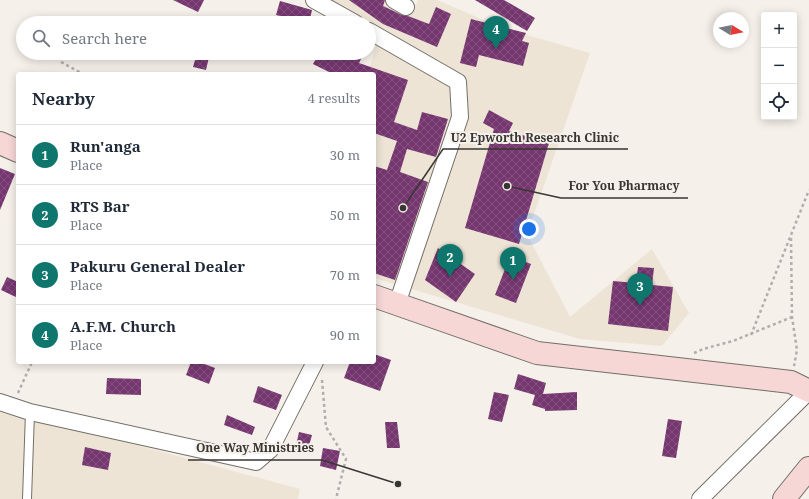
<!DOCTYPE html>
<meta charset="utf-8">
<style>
body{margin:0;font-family:"Noto Serif",serif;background:#f2f2f3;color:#1f2937}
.controls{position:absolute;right:12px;top:12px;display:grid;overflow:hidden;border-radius:4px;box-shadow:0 2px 10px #0003}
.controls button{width:36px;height:36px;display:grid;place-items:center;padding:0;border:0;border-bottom:1px solid #e0e1e3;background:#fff;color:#1f2937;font:20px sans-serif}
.compass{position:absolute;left:713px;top:12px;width:36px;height:36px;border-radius:50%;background:#fff;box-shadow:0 2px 10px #0003;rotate:100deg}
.you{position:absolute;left:529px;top:229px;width:14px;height:14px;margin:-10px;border:3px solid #fff;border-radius:50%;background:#1a73e8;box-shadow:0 0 0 6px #1a73e833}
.badge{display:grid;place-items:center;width:26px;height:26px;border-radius:50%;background:#0f766e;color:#fff;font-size:13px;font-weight:700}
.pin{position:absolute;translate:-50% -33px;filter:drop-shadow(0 1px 2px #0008)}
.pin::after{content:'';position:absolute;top:21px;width:14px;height:12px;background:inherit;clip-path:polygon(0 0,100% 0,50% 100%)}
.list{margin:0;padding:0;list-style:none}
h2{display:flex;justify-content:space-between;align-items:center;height:52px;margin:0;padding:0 16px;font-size:17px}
h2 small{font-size:13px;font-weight:400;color:#747a83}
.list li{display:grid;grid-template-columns:26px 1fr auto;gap:12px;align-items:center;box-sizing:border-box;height:60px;padding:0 16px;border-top:1px solid #e0e1e3}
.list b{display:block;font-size:15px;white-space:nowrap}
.list p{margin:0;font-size:13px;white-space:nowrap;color:#747a83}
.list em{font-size:13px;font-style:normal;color:#747a83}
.icon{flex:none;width:22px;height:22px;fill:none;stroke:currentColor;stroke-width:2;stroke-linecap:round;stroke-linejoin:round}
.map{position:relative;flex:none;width:809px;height:499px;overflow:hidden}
.search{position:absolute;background:#fff;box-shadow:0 2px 10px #0003;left:16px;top:16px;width:360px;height:44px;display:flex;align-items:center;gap:10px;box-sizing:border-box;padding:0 14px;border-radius:22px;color:#747a83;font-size:15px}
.panel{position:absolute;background:#fff;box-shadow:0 2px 10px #0003;left:16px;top:72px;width:360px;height:292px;border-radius:4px}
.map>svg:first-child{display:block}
.built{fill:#ede4d6}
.building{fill:url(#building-cross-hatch)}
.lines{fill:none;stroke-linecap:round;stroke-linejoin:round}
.lane-casing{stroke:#736f68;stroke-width:10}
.street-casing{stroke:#736f68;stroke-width:18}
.secondary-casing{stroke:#736f68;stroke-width:24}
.path{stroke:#b2aea9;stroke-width:2.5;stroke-dasharray:3 3;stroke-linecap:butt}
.lane{stroke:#fff;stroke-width:8}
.street{stroke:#fff;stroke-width:16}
.secondary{stroke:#f6d7d6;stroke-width:22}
.leader{fill:none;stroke:#383633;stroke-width:1.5}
.callout-dot{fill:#383633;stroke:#f5f0e9;stroke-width:1.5}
.callout-label{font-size:12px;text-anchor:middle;font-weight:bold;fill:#383633;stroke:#f5f0e9;stroke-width:4;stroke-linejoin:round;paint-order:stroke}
</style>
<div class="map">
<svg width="809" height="499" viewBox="0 0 809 499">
<defs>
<pattern id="building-cross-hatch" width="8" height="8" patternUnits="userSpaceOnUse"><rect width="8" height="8" fill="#763670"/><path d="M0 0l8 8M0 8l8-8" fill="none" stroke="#855280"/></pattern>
</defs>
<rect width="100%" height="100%" fill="#f5f0e9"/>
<path class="built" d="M314,0H408L416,5L418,0H437L505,29L590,53L527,234L570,317L652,249L689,313L662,346L580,339L374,278V74H368L377,41L369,36V23H349Z
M0,406L22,414L300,489L298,499H0Z"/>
<path class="building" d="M173,0H204L198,12Z
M349,0H385L383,6L402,15L408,16L429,24L436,7L451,14L437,47L383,24Z
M475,0H504L535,18L527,31Z
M280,1L312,10L309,23L276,15Z
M471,19L526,33L522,41L529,43L523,66L479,55L476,67L460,63Z
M197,53H210L206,70L193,67Z
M319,53H353L362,57L359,63L408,80L394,122L417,130L422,112L448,119L436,157L407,149L400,172L428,182L395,280L374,273V166L387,170L397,141L374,133V74H333L313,64Z
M489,110L513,123L509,131L549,143L519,244L465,228L494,129L483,123Z
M0,168L15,174L0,210Z
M438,248L475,274L456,302L425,280Z
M510,256L531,264L516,303L495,295Z
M638,267L654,268L652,285L673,287L668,331L608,324L613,281L636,283Z
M7,277L18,282V298L1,290Z
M374,354L391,360L380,391L344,378L350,362H374Z
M191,362H199L215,368L209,384L186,375Z
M518,374L546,383L543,394L577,392V410L545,411V409L532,405L535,395L514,389Z
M107,378L141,379V395L106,394Z
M258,386L282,395L276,410L253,402Z
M494,392L509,395L502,422L488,419Z
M227,415L255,427L252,435L224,425Z
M668,419L682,421L676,458L662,456Z
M385,422H397L400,448H387Z
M299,432L312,435L307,453L295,450Z
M85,447L111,453L108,470L82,465Z
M323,448L340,451L336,470L320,466Z"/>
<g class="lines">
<g class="lane-casing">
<path id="lane" d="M27,499L30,412"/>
</g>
<g class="street-casing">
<path id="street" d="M314,0L355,23
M394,0L406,7
M369,31L458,82L460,117L397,304
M0,402L30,412L256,462L270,450L315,362
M700,499L809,391"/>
</g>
<g class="secondary-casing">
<path id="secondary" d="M0,143L18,151
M374,296L537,353L791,382L809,391
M784,499L809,468"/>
</g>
<path class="path" d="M61,62L83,74
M791,238L792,317L797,350L794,366
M751,335L809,190
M694,353L703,349L733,341L792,317
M322,380L326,427L346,459L336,499
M18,393L32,362"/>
<use href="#lane" class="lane"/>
<use href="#street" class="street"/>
<use href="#secondary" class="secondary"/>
</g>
<path class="leader" d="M403 208L443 149H628M507 186L561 198H688M398 484L322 460H188"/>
<g class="callout-dot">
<circle cx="403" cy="208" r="4"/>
<circle cx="507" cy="186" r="4"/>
<circle cx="398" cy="484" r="4"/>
</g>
<g class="callout-label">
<text x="535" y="142">U2 Epworth Research Clinic</text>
<text x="624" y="190">For You Pharmacy</text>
<text x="255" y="452">One Way Ministries</text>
</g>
</svg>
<div class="controls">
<button>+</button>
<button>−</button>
<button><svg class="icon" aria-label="locate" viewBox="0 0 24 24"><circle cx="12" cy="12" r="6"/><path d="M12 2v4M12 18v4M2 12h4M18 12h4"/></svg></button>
</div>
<svg class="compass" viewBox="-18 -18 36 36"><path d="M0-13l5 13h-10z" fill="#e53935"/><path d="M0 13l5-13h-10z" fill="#747a83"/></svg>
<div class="you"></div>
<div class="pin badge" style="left:513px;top:280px">1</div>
<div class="pin badge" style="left:450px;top:277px">2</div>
<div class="pin badge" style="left:640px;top:306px">3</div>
<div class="pin badge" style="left:496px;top:49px">4</div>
<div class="search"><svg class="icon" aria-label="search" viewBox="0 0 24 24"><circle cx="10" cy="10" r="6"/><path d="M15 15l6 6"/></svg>Search here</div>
<section class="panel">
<h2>Nearby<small>4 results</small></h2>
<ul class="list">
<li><span class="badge">1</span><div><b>Run'anga</b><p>Place</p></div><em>30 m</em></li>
<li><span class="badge">2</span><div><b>RTS Bar</b><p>Place</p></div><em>50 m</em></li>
<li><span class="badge">3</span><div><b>Pakuru General Dealer</b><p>Place</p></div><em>70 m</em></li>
<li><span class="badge">4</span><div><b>A.F.M. Church</b><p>Place</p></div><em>90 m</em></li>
</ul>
</section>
</div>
